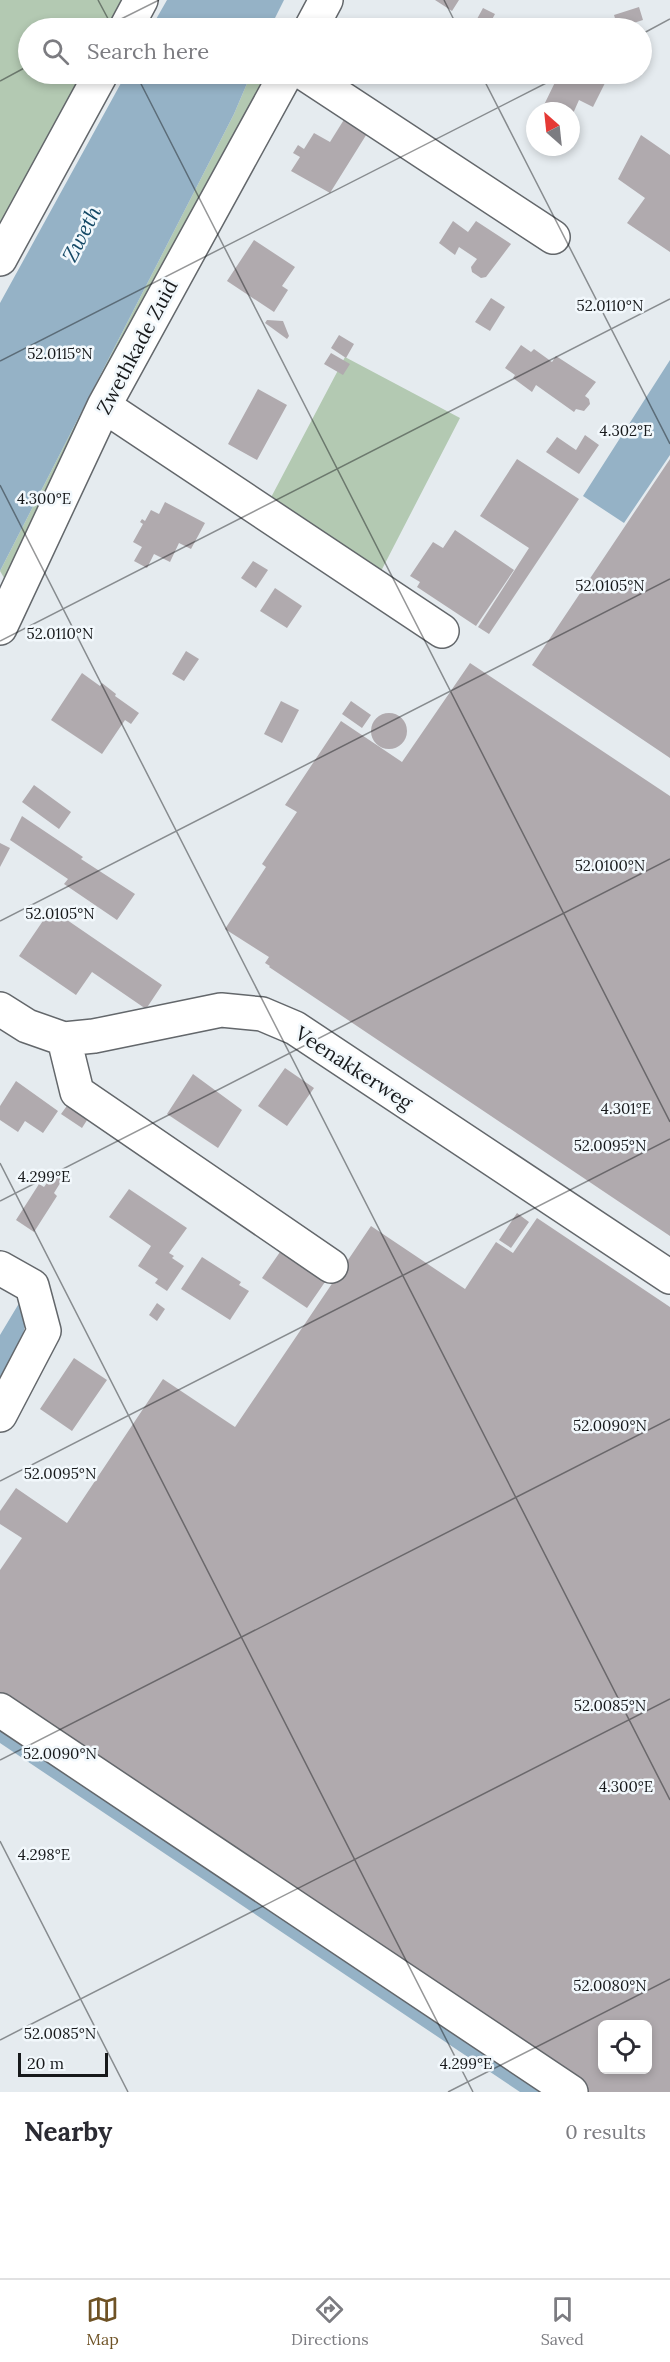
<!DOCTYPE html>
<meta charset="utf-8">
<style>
body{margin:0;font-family:Lora,serif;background:#f2f2f3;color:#2b2b33}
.controls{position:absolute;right:18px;bottom:18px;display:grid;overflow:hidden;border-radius:9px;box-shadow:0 3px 9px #0003}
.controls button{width:54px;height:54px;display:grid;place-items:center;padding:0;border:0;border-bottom:2px solid #e1e1e2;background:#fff;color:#2b2b33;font:30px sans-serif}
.compass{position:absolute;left:526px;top:102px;width:54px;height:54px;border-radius:50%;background:#fff;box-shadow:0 3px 9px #0003;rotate:333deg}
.scale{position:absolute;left:18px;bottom:15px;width:90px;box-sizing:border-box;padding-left:6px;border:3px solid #17191b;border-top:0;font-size:16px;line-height:21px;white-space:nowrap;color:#17191b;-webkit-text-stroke:4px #f2f8fc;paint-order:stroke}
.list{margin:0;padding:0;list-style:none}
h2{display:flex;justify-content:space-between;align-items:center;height:78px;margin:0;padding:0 24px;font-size:26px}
h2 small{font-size:20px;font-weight:400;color:#7c7c81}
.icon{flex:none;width:33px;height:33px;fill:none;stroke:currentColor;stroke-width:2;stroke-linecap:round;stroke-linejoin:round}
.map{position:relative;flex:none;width:670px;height:2092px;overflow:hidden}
.search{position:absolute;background:#fff;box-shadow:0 3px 9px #0003;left:18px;right:18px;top:18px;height:66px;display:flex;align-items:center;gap:15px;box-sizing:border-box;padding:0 21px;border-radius:33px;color:#7c7c81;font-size:22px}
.sheet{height:186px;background:#fff}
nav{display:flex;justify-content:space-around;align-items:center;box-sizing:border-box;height:84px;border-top:2px solid #e1e1e2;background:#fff;font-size:16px;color:#7c7c81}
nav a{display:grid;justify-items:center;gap:3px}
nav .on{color:#6e5225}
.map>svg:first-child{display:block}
.green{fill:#b3c9b2}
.water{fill:#95b2c6}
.building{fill:#b0aaae;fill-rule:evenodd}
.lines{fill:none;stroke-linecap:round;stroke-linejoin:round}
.minor-casing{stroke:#63676b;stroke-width:36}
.minor{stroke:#fff;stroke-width:33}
.ticks{fill:none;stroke:#17191b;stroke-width:1.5;stroke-opacity:0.45}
.labels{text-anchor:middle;stroke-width:5;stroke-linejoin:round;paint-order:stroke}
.street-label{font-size:20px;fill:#17191b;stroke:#f2f8fc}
.water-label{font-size:21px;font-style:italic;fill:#154966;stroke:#f2f8fc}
.ticks-label{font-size:15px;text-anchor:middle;fill:#17191b;stroke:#f2f8fc;stroke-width:5;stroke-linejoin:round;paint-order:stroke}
</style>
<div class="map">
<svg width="670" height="2092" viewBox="0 0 670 2092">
<rect width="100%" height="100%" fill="#e5ebef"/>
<path class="green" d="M0,0H123L108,28H28V74H84L0,229Z
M251,74H278L17,600L0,571L234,114Z
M345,357L460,418L378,577L267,505Z"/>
<path class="water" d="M167,0H284L270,28H151Z
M126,74H251L234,114L0,571V303Z
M670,360V455L624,523L583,496Z
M21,1300L27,1316L16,1367L0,1398V1335Z
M0,1725L549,2092H520L0,1743Z"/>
<path class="building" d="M435,0H459L452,11Z
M639,7L643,20L618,28L614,15Z
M483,8L495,14L489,25L477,19Z
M547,18L567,28H542Z
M386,74H408L403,83Z
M559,74L571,79L574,74H593L591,76L605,83L593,107L579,100L571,118V111H551L543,107Z
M345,118L368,132L330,193L291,171L300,157L293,153L298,145L304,149L314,133L330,142Z
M641,135L670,155V252L627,223L645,198L618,179Z
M453,221L468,232L476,221L511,244L486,277L481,278L472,272L471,267L477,259L459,247L455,255L439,243Z
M254,240L295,267L282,286L288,290L274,312L227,281Z
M491,298L505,307L490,331L475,322Z
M267,320L283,321L289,336L287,339L265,323Z
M339,335L354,344L346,358L331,348Z
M521,345L531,352L534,349L552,362L556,356L596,382L585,396L589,399L590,404L584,411L576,409L574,412L536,385L532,392L513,378L515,375L505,368Z
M331,353L350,364L343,375L324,364Z
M258,389L287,405L257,460L228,444Z
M585,435L599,445L579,474L546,452L557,437L576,450Z
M517,459L579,499L489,634L478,627L529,548L480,516Z
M670,459V758L532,665Z
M165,502L205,523L191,549L179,543L170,562L154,554L147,568L134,561L142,547L133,542L143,524L140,522L142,519L145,521L151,510L159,514Z
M455,530L514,570L476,626L417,587L420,582L410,576L433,542L443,548Z
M253,561L268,570L256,588L241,578Z
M275,588L302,606L287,628L260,611Z
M186,651L199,659L184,681L172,674Z
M470,663L670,796V1236L269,967L270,966L265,963L269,957L225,929L266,867L262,864L297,812L285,805L341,721L402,762Z
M82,673L100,686L102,683L116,694L115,696L139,713L131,724L125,720L102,754L51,720Z
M281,701L299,710L282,743L264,734Z
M351,701L371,715L362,728L342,714Z
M371 731a18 18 0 1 1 36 0a18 18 0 1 1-36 0Z
M34,785L71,812L59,829L22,802Z
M22,816L83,857L81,859L135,894L117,920L64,884L68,879L10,840Z
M0,843L10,848L0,867Z
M51,909L162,985L146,1009L92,972L76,995L19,956Z
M285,1068L314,1088L287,1126L258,1106Z
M193,1074L242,1110L218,1148L167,1114Z
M16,1081L58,1111L43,1133L25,1121L18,1132L0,1120V1106Z
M69,1103L89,1117L82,1128L61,1114Z
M53,1174L62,1180L54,1193L57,1196L34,1232L16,1220L39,1184L44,1187Z
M129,1189L187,1228L169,1253L174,1256L172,1258L184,1266L167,1291L155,1283L158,1279L138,1266L151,1246L109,1217Z
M517,1213L529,1222L511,1248L499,1240Z
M537,1218L670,1307V2092H583L0,1699V1570L22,1538L0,1524V1511L16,1488L67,1523L163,1379L235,1427L371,1226L465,1289L496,1242L513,1253ZM602,2024H648V2070H602Z
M280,1252L325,1282L307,1308L262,1278Z
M202,1257L241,1282L239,1285L249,1291L230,1320L181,1289Z
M157,1303L165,1309L157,1321L149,1315Z
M74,1358L107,1380L72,1431L40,1409Z"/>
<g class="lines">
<g class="minor-casing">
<path id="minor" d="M126,28L141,0
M311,28L326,0
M305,74L553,237
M0,259L101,74
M104,406L442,631
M0,628L104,406L286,74
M0,1009L27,1026L64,1039L94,1036L221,1010L262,1014L295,1028L670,1277
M64,1039L77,1092L331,1266
M0,1268L32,1286L44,1331L0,1415
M0,1710L571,2092"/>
</g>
<use href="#minor" class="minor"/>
</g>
<path class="ticks" d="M98,0L113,28M444,0L458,28M103,28L159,0M642,34L670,19M136,74L670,1122M481,74L670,444M0,81L28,66M0,361L564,74M0,485L670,1800M0,641L670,299M0,921L670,579M0,1163L473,2092M0,1201L670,859M0,1481L670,1139M0,1760L670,1419M0,1841L128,2092M0,2040L670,1699M448,2092L670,1979"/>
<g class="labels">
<g class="street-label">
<text transform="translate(137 347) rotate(-62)" y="7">Zwethkade Zuid</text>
<text transform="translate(354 1068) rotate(33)" y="7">Veenakkerweg</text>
</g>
<g class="water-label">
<text transform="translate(82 234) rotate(-63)" y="7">Zweth</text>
</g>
</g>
<g class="ticks-label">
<text x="610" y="311">52.0110°N</text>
<text x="60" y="359">52.0115°N</text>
<text x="626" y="436">4.302°E</text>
<text x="44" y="504">4.300°E</text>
<text x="610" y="591">52.0105°N</text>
<text x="60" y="639">52.0110°N</text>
<text x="610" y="871">52.0100°N</text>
<text x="60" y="919">52.0105°N</text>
<text x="626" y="1114">4.301°E</text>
<text x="610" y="1151">52.0095°N</text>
<text x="44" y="1182">4.299°E</text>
<text x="610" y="1431">52.0090°N</text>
<text x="60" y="1479">52.0095°N</text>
<text x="610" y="1711">52.0085°N</text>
<text x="60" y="1759">52.0090°N</text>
<text x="626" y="1792">4.300°E</text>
<text x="44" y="1860">4.298°E</text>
<text x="610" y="1991">52.0080°N</text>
<text x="60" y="2039">52.0085°N</text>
<text x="466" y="2069">4.299°E</text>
</g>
</svg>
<div class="controls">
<button><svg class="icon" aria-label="locate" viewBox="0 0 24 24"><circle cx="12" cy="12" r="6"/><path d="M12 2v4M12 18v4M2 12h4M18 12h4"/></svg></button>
</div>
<svg class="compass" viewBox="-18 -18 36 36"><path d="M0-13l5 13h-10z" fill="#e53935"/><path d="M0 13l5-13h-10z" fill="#7c7c81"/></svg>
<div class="scale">20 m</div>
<div class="search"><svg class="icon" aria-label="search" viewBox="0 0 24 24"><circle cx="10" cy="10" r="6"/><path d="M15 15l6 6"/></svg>Search here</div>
</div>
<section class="sheet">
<h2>Nearby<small>0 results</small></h2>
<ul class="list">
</ul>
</section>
<nav>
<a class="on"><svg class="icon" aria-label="map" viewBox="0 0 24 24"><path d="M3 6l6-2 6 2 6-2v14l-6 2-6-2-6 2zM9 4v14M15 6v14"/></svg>Map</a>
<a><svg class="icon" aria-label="directions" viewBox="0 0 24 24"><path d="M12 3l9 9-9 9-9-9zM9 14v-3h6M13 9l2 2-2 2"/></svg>Directions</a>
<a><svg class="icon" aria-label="saved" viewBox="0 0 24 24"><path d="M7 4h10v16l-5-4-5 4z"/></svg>Saved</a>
</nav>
